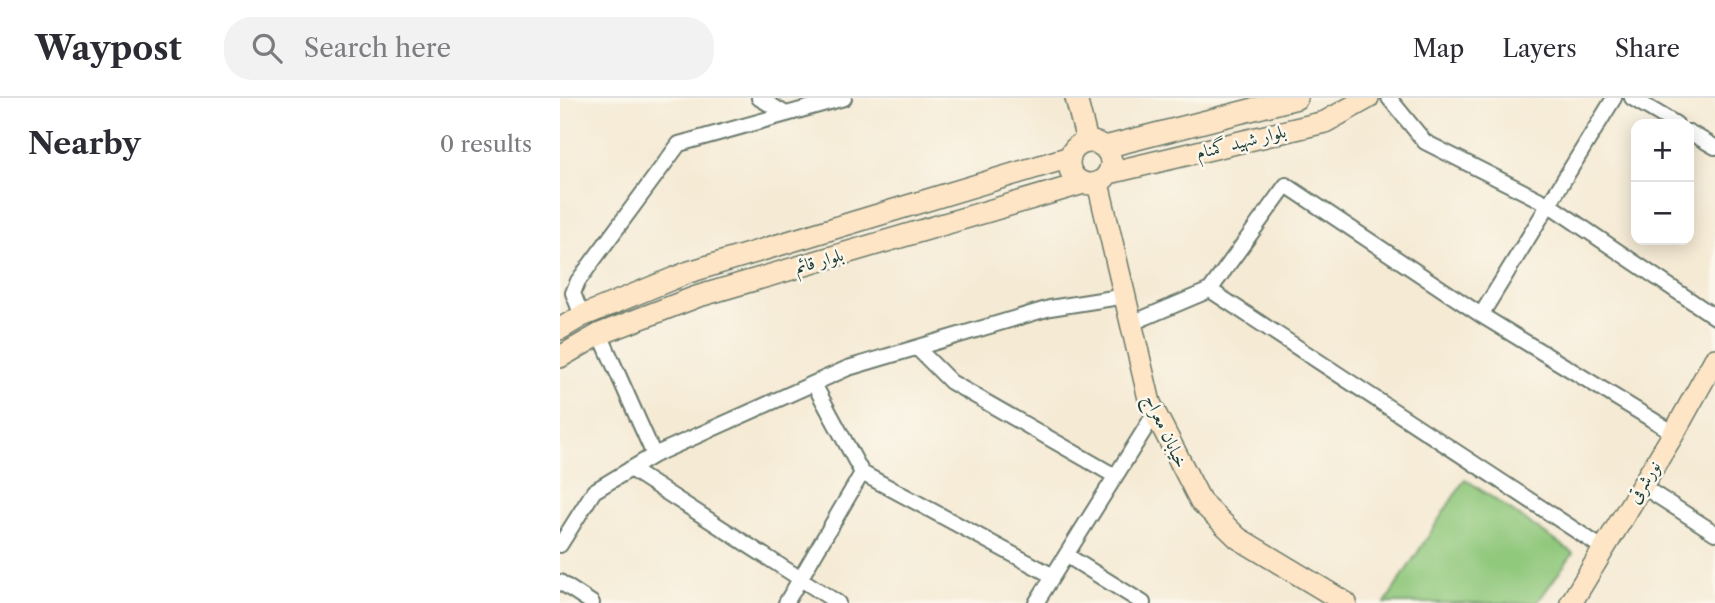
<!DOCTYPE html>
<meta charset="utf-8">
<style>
body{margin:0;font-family:"Libre Caslon Text",Amiri,serif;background:#f2f2f3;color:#2b2b33}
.controls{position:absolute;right:21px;top:21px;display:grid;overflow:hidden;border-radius:14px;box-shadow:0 4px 18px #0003}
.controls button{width:63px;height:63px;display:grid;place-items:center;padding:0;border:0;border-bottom:2px solid #e1e1e2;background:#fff;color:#2b2b33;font:35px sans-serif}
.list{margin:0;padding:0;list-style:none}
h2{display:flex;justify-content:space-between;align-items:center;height:91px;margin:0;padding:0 28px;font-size:30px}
h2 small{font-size:23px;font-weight:400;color:#7c7c81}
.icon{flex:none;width:38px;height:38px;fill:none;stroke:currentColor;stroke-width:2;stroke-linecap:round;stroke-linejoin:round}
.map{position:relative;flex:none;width:1155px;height:505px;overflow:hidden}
header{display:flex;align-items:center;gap:42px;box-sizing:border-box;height:98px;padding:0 35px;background:#fff;border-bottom:2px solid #e1e1e2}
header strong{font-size:33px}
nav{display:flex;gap:38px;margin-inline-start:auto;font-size:24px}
.search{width:490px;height:63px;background:#f2f2f3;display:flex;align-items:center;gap:18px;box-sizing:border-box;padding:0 24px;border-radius:28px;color:#7c7c81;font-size:26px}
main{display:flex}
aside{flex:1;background:#fff}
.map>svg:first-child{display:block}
.green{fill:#90c87b;stroke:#588258;stroke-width:2}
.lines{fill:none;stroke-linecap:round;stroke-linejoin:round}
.street-casing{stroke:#6a7a6c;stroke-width:18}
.secondary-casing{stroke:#6a7a6c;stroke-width:24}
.street{stroke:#fff;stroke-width:14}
.secondary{stroke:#fde5c5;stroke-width:21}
.labels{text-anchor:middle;stroke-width:5;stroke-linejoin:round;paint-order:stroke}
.street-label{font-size:18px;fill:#1f3d34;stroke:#fbf7ec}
</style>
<header>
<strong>Waypost</strong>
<div class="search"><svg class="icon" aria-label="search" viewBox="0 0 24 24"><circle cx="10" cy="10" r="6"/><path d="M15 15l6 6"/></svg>Search here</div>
<nav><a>Map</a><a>Layers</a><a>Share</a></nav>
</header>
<main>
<aside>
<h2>Nearby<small>0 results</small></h2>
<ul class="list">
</ul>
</aside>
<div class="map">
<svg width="1155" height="505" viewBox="0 0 1155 505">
<rect width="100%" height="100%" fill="#fbf7ec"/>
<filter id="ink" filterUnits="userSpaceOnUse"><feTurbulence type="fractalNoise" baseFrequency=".0143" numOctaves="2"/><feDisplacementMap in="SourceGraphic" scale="14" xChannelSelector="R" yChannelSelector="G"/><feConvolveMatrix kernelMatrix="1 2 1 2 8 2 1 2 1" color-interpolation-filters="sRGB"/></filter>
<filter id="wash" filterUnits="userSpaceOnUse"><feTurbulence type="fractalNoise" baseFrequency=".00686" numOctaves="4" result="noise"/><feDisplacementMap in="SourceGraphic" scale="28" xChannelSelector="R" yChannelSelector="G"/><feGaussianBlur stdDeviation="1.57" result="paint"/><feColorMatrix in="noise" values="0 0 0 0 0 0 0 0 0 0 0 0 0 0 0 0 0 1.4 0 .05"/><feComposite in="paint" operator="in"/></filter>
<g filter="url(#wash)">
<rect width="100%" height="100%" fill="#f5ead4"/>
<path class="green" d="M905,381L1013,455L977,505H825Z"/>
</g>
<g filter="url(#ink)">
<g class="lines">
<g class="street-casing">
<path id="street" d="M199,0L226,16
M829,0L865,44L988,106L1155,219
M1072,0L1116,26
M1129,34L1155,49
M650,192L726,87L921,217L1114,335
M921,217L1054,0
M22,218L13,195L18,183L119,46L284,0
M572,225L650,192L1044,451
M40,236L94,357
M357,250L391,284L555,378
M254,286L302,375L493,478
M70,371L278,505
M1082,388L1155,435
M0,447L34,393L94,357L288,270L490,210L566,198
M506,457L583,505
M0,484L32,505
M226,505L302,375
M476,505L595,315"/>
</g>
<g class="secondary-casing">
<path id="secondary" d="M516,0L527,43
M509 65a21 21 0 1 1 42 0a21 21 0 1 1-42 0Z
M545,49L737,0
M549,75L765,24L808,0
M538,85L590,305L641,404L678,440L786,505
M0,231L22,218L129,174L510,59
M0,259L40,236L136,199L524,85
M1011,505L1114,335L1155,261"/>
</g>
<use href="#street" class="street"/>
<use href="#secondary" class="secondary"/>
</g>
</g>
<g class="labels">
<g class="street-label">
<text transform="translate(681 44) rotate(-14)" y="6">بلوار شهید گمنام</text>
<text transform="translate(259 163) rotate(-16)" y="6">بلوار قائم</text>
<text transform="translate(606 333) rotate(65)" y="6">خیابان معراج</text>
<text transform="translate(1084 384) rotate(-59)" y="6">نورشرقی</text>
</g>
</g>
</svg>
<div class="controls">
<button>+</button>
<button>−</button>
</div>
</div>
</main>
